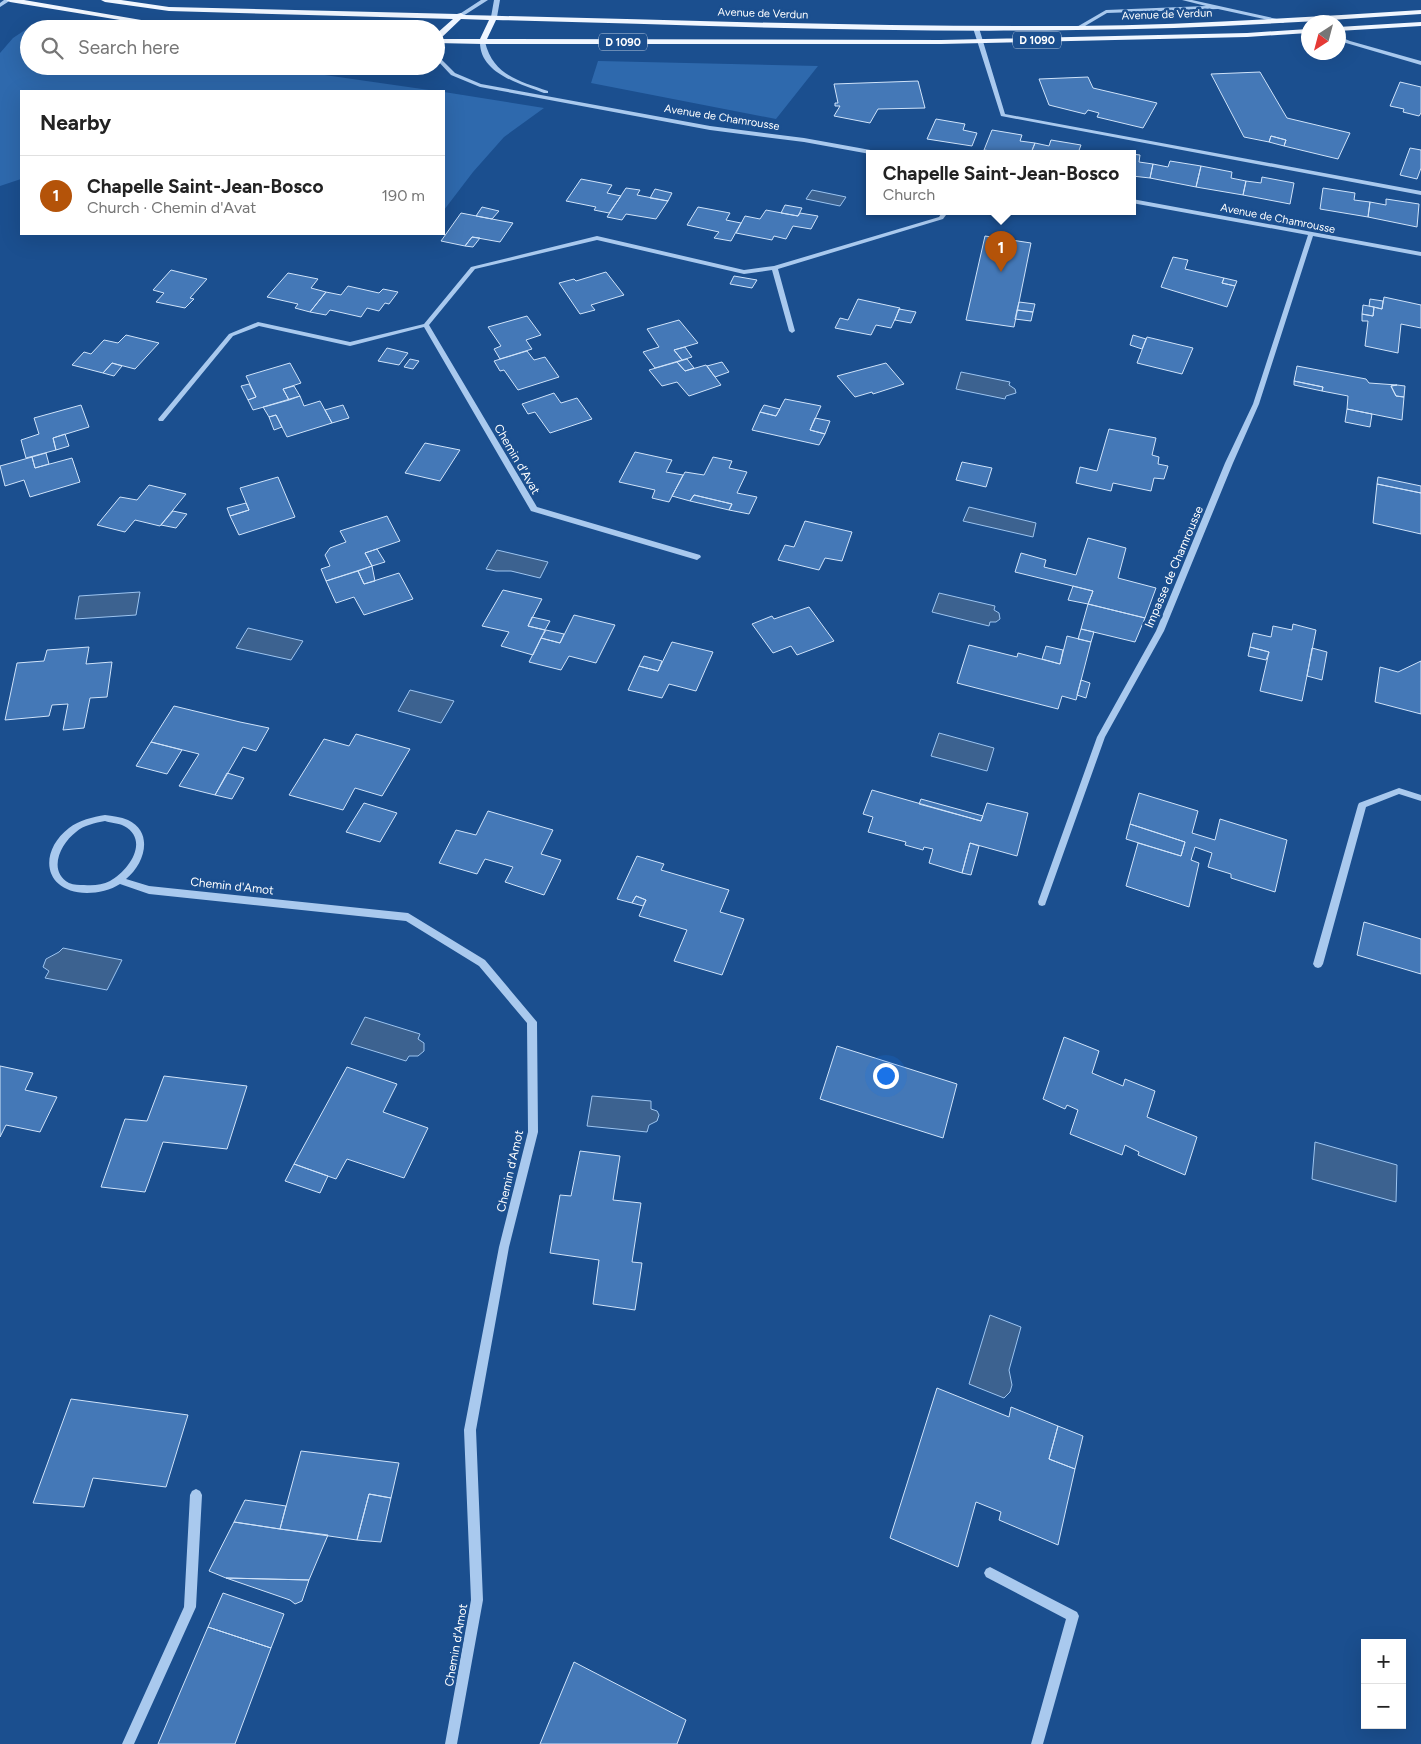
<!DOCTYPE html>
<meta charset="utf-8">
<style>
body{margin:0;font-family:Figtree,sans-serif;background:#f2f2f2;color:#222}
.controls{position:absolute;right:15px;bottom:15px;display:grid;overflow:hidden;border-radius:0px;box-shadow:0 5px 20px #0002}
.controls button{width:45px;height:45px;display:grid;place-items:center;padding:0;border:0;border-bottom:1px solid #e0e0e0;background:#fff;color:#222;font:25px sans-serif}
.compass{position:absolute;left:1301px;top:15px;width:45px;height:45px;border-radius:50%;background:#fff;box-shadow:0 5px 20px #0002;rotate:216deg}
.you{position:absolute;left:885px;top:1075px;width:18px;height:18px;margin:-12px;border:4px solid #fff;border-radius:50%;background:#1a73e8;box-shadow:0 0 0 8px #1a73e833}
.badge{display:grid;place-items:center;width:32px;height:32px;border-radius:50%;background:#b45309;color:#fff;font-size:16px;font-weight:700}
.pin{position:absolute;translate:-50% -41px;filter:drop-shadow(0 1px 2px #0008)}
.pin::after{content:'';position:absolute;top:26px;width:18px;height:15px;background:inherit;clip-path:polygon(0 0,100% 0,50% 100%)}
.popup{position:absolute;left:866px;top:150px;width:270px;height:65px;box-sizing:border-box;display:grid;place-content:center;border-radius:0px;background:#fff;filter:drop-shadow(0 1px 4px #0005);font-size:16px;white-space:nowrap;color:#767676}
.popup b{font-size:19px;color:#222}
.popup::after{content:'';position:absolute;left:50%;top:100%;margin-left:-10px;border:10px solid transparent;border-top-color:#fff}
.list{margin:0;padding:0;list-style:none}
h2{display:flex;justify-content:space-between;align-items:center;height:65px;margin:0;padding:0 20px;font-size:21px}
h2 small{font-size:16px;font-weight:400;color:#767676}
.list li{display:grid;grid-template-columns:32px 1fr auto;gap:15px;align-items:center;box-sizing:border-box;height:80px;padding:0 20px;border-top:1px solid #e0e0e0}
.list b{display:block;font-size:19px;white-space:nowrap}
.list p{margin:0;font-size:16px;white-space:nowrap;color:#767676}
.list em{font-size:16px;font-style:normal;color:#767676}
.icon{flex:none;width:28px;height:28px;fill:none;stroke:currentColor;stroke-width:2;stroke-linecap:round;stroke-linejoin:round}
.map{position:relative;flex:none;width:1421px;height:1744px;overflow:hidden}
.search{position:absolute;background:#fff;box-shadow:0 5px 20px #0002;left:20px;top:20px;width:425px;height:55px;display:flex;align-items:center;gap:12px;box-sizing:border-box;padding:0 18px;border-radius:28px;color:#767676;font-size:19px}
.panel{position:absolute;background:#fff;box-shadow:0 5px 20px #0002;left:20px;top:90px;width:425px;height:145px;border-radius:0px}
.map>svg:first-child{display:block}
.green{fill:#2e69ad}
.water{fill:#3c6290;stroke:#9cc4f0}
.building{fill:#4478b7;stroke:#cfe3fa}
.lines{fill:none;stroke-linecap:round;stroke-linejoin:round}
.minor{fill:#a9c9ee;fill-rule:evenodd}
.major{fill:#f0f6ff;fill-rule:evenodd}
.labels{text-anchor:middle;stroke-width:5;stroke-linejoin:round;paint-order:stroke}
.far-street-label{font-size:11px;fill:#fff;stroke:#1b4f8f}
.shield{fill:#1b4f8f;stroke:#bbcadd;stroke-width:1}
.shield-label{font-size:11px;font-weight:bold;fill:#fff}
.street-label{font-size:12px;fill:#fff;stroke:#1b4f8f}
</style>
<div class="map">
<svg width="1421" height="1744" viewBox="0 0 1421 1744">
<rect width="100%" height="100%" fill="#1b4f8f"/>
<path class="green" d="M31,26L49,29H29V66H262L436,91H21V179L0,186V53L13,38Z
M598,61H599L818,66L776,119L591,83Z
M444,92L544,108L504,137L473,172L444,210Z"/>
<path class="water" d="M812,190L846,197L840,206L806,199Z
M961,372L1010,382L1009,385L1015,389L1016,393L1006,396L1005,399L956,389Z
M969,507L1036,523L1033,537L963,521Z
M497,550L548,562L540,578L511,571H496L486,569Z
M140,592L136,615L75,619L79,596Z
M939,593L995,606L994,610L999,613L1000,619L996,622H990L989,626L932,612Z
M248,628L303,641L291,660L236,648Z
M410,690L454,701L441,723L398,711Z
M939,733L994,748L987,771L931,756Z
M63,948L122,960L107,990L45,978L49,971L43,967L46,959L59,952Z
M365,1017L420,1034L418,1039L424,1043V1051L418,1056H409L406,1061L351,1044Z
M592,1096L651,1101V1109L657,1111L659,1115L657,1121L649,1125L647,1132L587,1126Z
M1315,1142L1397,1165L1396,1202L1312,1179Z
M990,1315L1021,1327L1009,1370L1012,1385L1010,1392L1004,1398L969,1384Z"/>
<path class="building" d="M1260,72L1287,118L1350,133L1338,159L1284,146L1286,140L1271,136L1269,142L1244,137L1211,74Z
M1088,77L1093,88L1157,103L1143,128L1097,117L1099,113L1088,110L1085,114L1049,105L1039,79Z
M918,81L925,108L878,109L870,123L834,116L840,106H835V103H838L834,84Z
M1400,82L1421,87V113L1419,116L1403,112L1404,109L1390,106Z
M936,119L965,124L963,130L977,133L972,146L927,139Z
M992,130L1022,135L1020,141L1035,143L1031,153H1005L984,150Z
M1271,136L1286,140L1284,146L1269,142Z
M1051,140L1081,145L1078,153H1031L1035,143L1049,146Z
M1410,148L1421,150V168L1417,179L1400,175Z
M1132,154L1140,155L1139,162L1153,164L1150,178L1132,176Z
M1170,161L1201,166L1196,187L1150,178L1153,164L1168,167Z
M1201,166L1232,172L1231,178L1246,181L1243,195L1196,187Z
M1262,177L1294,183L1290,204L1243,195L1246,181L1261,183Z
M581,179L612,185L607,193L621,196L609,213L594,210L596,207L566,201Z
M626,188L640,190L637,195L668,201L656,219L626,214L622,220L607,217Z
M1323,188L1355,193L1354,200L1370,202L1368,217L1320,209Z
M655,189L672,193L668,201L650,198Z
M1386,199L1419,204L1417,227L1368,217L1370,202L1386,205Z
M785,205L802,208L798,216L781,213Z
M482,207L499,211L492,219L476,216Z
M698,207L730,213L726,220L741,223L731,241L714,238L719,232L687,225Z
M766,210L798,216L800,213L818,216L811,229L793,226L786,239L774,236L772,240L736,233L745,216L760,219Z
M461,213L492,219L513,223L500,242L472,237L465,246L441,241Z
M985,236L1031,243L1014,327L966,320Z
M472,237L480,238L473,247L465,246Z
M1173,257L1188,260L1185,269L1224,278L1222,283L1235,286L1227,307L1161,287Z
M171,270L207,279L190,298L194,299L185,308L156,302L164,293L153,290Z
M606,272L624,295L591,305L595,310L580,314L559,283L574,279L576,281Z
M288,273L318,279L311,288L326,292L310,312L295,308L298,304L267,297Z
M734,276L757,280L752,288L730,284Z
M1224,278L1237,281L1235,286L1222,283Z
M348,286L379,293L383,289L398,292L389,304L385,303L379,311L367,308L361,317L330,310L326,315L310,312L326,292L341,295Z
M1384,297L1421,305V328L1401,324L1398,353L1365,346L1368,321H1362V314L1373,316L1374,307L1382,309Z
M858,299L900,308L891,328L876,325L871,335L835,328L840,318L848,320Z
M1370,299L1383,301L1382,309L1369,306Z
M1019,302L1035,304L1033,312L1017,310Z
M1363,305L1374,307L1373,316L1362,314Z
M899,309L916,312L911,323L895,320Z
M1017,310L1033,312L1031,321L1015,319Z
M527,316L541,335L526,340L532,349L500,359L494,349L501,346L488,327Z
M679,320L698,343L674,350L682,360L655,368L643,352L659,347L647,329Z
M126,335L159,343L135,369L112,363L103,373L72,365L84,352L91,354L104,340L118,343Z
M1133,335L1146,339L1142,349L1130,345Z
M1147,337L1193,348L1182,374L1137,363Z
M685,347L692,357L682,360L674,350Z
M387,348L408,353L399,365L378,361Z
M527,351L534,360L545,357L559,377L518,390L504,370L500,371L494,361Z
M410,359L419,361L413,369L404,367Z
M687,359L694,368L685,371L677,362Z
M677,362L685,371L706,365L721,385L689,396L677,382L662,386L649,370Z
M722,362L729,372L715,377L707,366Z
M112,363L122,366L114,376L103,373Z
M290,363L301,383L283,389L289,400L253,410L248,400L256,397L246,376Z
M886,363L904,384L873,394L872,392L855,397L837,376Z
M1297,366L1366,379L1369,383L1397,385L1391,386L1396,396L1404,397L1402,420L1347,409L1348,396L1322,391L1323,387L1294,381Z
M1294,381L1323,387L1322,391L1294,385Z
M249,384L256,397L248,400L241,386Z
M1397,385L1405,386L1404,397L1396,396L1391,386Z
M294,386L300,396L289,400L283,389Z
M554,393L561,403L577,398L592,419L550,433L535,412L528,414L522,404Z
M300,396L304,406L320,401L332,423L287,437L276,415L269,417L263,407Z
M785,399L821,406L810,430L825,434L819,445L752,430L760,412L776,416Z
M81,405L89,427L53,438L56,450L26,458L21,440L39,434L34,418Z
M343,405L349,418L332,423L325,410Z
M764,405L780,409L776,416L760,412Z
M1347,409L1372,414L1370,427L1345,422Z
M276,415L282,427L274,430L269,417Z
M815,418L830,421L825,434L810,430Z
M1109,429L1156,438L1152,455L1159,457L1158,464L1168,466L1164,479L1154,478L1151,491L1113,483L1111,491L1076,483L1080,467L1097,471Z
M65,434L69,446L56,450L53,438Z
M425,443L460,450L440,481L405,473Z
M635,452L672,460L666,472L683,475L669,502L652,498L655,490L619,482Z
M46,453L49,464L35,468L32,457Z
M32,457L35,468L72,458L80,482L30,497L24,480L5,486L0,466Z
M713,457L732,461L729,468L747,472L737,493L757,497L749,514L729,510L732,504L694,495L690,501L672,496L685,472L704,475Z
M962,462L992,468L986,487L956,480Z
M278,477L295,517L239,535L230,516L249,510L240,488Z
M1378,477L1421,486V493L1377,484Z
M1377,484L1421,493V534L1373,523Z
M149,485L186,494L160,526L135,520L125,532L97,525L120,497L137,500Z
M694,495L732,504L729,510L690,501Z
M246,503L249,510L230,516L227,508Z
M173,511L187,514L176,528L161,525Z
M387,516L400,541L365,553L372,566L326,581L321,569L330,566L325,555L330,548L346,542L340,531Z
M805,521L852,532L842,561L825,558L819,570L778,560L785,545L794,547Z
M1088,538L1126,548L1118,578L1156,588L1145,618L1088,604L1093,591L1015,572L1021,553L1046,560L1044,567L1076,575Z
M377,549L385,562L372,566L365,553Z
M372,566L375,581L364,584L358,571Z
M358,571L364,584L399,573L413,599L364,615L354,597L336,603L326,581Z
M1073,586L1093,591L1088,604L1068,600Z
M503,590L542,599L528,626L545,630L533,655L501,646L509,632L482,626Z
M1088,604L1145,618L1135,642L1081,629Z
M809,607L834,641L797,655L791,646L773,653L752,624L772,616L774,619Z
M574,615L615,625L596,663L569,656L561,670L529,662L541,638L560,643Z
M532,617L550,621L545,630L528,626Z
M1293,624L1316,630L1302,701L1260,691L1269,652L1250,647L1253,633L1271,637L1273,626L1292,630Z
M1081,629L1094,632L1091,642L1078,639Z
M546,630L564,634L560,643L541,638Z
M1067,636L1091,642L1076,700L1062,696L1058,709L957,683L969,645L1017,657L1018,653L1060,664Z
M672,642L713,652L696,691L669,684L662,698L628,690L639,666L658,671Z
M1046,646L1063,650L1060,664L1042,659Z
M89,647L86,664L112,662L107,697L90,698L84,728L63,730L68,704L52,705L49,716L5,720L17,663L44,661L47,650Z
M1250,647L1269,652L1266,660L1248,656Z
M1312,648L1327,652L1322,680L1307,676Z
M644,656L662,661L658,671L639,666Z
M1421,661V714L1375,702L1380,667L1398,672Z
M1081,680L1090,683L1086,698L1077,695Z
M174,706L240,722L269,728L256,751L243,747L215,795L179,786L199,754L151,742Z
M356,734L410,749L382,796L355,788L343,810L289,795L324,739L349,746Z
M151,742L182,750L167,774L136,766Z
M227,773L244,778L232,799L215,795Z
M872,790L981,821L987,803L1028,813L1017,856L970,843L962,873L929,863L933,849L924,847L923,850L905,845L906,842L868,832L873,817L863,814Z
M1139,793L1198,811L1192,833L1215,840L1220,819L1287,840L1275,892L1231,878V874L1208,867L1212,853L1195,847L1191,860L1199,863L1189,907L1126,886L1138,843L1181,856L1185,842L1130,824Z
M921,799L983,816L981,821L919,804Z
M364,803L397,813L380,842L346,832Z
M488,811L553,830L541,854L561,860L544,895L505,882L513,867L485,859L477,874L439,863L456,830L476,835Z
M1130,824L1185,842L1181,856L1126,839Z
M970,843L979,846L971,875L962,873Z
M637,856L664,864L661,870L729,890L720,912L744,919L722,975L674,961L687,930L639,916L646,900L636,896L632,903L617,899Z
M636,896L646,900L643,906L632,903Z
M1364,922L1421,939V974L1357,955Z
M1064,1037L1099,1051L1092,1073L1123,1086L1125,1079L1155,1091L1147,1117L1197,1137L1185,1175L1138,1155L1139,1152L1125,1145L1122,1155L1070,1134L1078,1110L1067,1105L1065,1109L1043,1099Z
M837,1046L957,1084L943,1138L820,1099Z
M0,1066L33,1073L25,1090L57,1097L40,1132L6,1125L0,1137Z
M347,1067L397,1084L383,1112L428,1128L404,1178L347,1159L336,1179L294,1164Z
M164,1076L247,1086L227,1149L163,1142L145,1192L101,1187L125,1119L147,1121Z
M580,1151L620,1156L613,1200L641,1203L632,1262L642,1263L635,1310L593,1304L599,1260L550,1253L560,1195L571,1196Z
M294,1164L328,1176L320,1193L285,1181Z
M937,1388L1009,1417L1011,1407L1058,1426L1049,1459L1075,1469L1058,1545L999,1520L1001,1512L976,1502L958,1567L890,1538Z
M71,1399L188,1415L166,1487L93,1478L84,1507L33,1503Z
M1058,1426L1083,1436L1075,1469L1049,1459Z
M301,1451L399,1463L391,1498L369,1494L357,1540L280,1529Z
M369,1494L391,1498L381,1542L357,1540Z
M245,1500L286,1506L280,1529L234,1522Z
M234,1522L280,1529L328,1535L309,1580L226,1578L209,1571Z
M226,1578L309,1580L302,1601L295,1604L290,1600Z
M223,1593L284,1614L271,1648L208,1627Z
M208,1627L271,1648L235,1744H158Z
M574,1662L686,1720L677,1744H540Z"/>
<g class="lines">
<path class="minor" d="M4,0H11L0,7V3Z
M481,0H488L463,16L458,15Z
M494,0H500L497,17L494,19L491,17Z
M1182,0H1192L1286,21L1283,23L1218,9L1107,13L1080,29L1075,28L1106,10L1206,6Z
M976,26L979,28L1005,114L1421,191V195L1001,116L973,28Z
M1338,36L1350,41L1421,61V65L1346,43L1338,39Z
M480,41L485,42C493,75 519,81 548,91V93H544C520,84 479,73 480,41Z
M436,54L455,73L481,84L710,126L804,138L876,151L879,153L870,154L804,142L710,130L480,87L451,75L436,59Z
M1132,199L1421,252V256L1313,236L1259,404L1233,463L1164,631L1105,737L1046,902L1045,905L1042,906L1039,905L1038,902L1097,737L1156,631L1225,463L1253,404L1308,235L1132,203Z
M943,211H949L943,219L778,269L795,331L792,333L789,331L772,270L744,274L597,240L475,269L429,325L537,507L700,555L701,557L697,560L531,511L424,327L350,346L259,326L233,336L163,421H159L158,419L229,334L258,322L350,342L424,324L471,267L597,236L744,270L774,266L939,217Z
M1399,788L1421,795V801L1399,794L1366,807L1323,964L1321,967L1318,968L1315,967L1313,964L1358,805L1359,803Z
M105,815C112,816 121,817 128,820C154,832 145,864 126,879L149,886L408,913L485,960L537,1022L538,1132L509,1247L476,1430L483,1600L457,1744H445L471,1600L464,1430L499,1247L528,1132L527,1023L479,966L406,921L149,894L120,884C111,890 98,893 87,893C43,892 38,852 69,828C79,820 93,817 105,815ZM105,821C111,823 119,823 124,826C150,840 129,871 110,881C102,885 93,886 84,885C79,885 74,885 69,883C47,871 61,843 76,832C84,825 95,823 105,821Z
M196,1489L200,1491L202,1495L196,1607L134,1744H122L184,1607L190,1495L192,1491Z
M990,1567L1077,1612L1079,1616L1043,1744H1031L1066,1619L986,1577L984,1573L986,1569Z"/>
<path class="major" d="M6,0H24L194,29H175L10,2Z
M101,0H121L169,7L457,14L461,13L464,15C668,20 871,27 1075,26C1190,25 1306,17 1421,10V14C1307,22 1192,29 1077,30C884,33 690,25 496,20L487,39L941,40L1247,33L1308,29V33L1247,37L941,44H482L436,43V34L453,19L169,11L105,2ZM461,19L489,20L480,39H440Z
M1421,22V26L1338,31V27Z"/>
</g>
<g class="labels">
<g class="far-street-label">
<text transform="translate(763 13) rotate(2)" y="4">Avenue de Verdun</text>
<text transform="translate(1167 14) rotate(-2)" y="4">Avenue de Verdun</text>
<text transform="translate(722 117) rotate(9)" y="4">Avenue de Chamrousse</text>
<text transform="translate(1278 218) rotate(11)" y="4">Avenue de Chamrousse</text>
</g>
<g class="shield">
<rect x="1013" y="31.5" width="48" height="17" rx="4"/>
<rect x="599" y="33.5" width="48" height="17" rx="4"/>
</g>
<g class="shield-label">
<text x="1037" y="44">D 1090</text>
<text x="623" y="46">D 1090</text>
</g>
<g class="street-label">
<text transform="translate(517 459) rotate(60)" y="4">Chemin d'Avat</text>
<text transform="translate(1174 567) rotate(-67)" y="4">Impasse de Chamrousse</text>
<text transform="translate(232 886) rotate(6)" y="4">Chemin d'Amot</text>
<text transform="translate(510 1171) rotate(-77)" y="4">Chemin d'Amot</text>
<text transform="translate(456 1645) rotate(-80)" y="4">Chemin d'Amot</text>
</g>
</g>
</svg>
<div class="controls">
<button>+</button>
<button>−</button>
</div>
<svg class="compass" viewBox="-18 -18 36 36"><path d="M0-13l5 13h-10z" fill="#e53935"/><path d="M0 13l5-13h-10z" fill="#767676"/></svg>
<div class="you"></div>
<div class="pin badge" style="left:1001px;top:272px">1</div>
<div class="popup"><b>Chapelle Saint-Jean-Bosco</b>Church</div>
<div class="search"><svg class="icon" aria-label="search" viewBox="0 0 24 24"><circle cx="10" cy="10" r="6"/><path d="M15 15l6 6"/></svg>Search here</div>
<section class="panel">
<h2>Nearby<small></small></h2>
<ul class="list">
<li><span class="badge">1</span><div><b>Chapelle Saint-Jean-Bosco</b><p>Church · Chemin d'Avat</p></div><em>190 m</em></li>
</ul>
</section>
</div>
